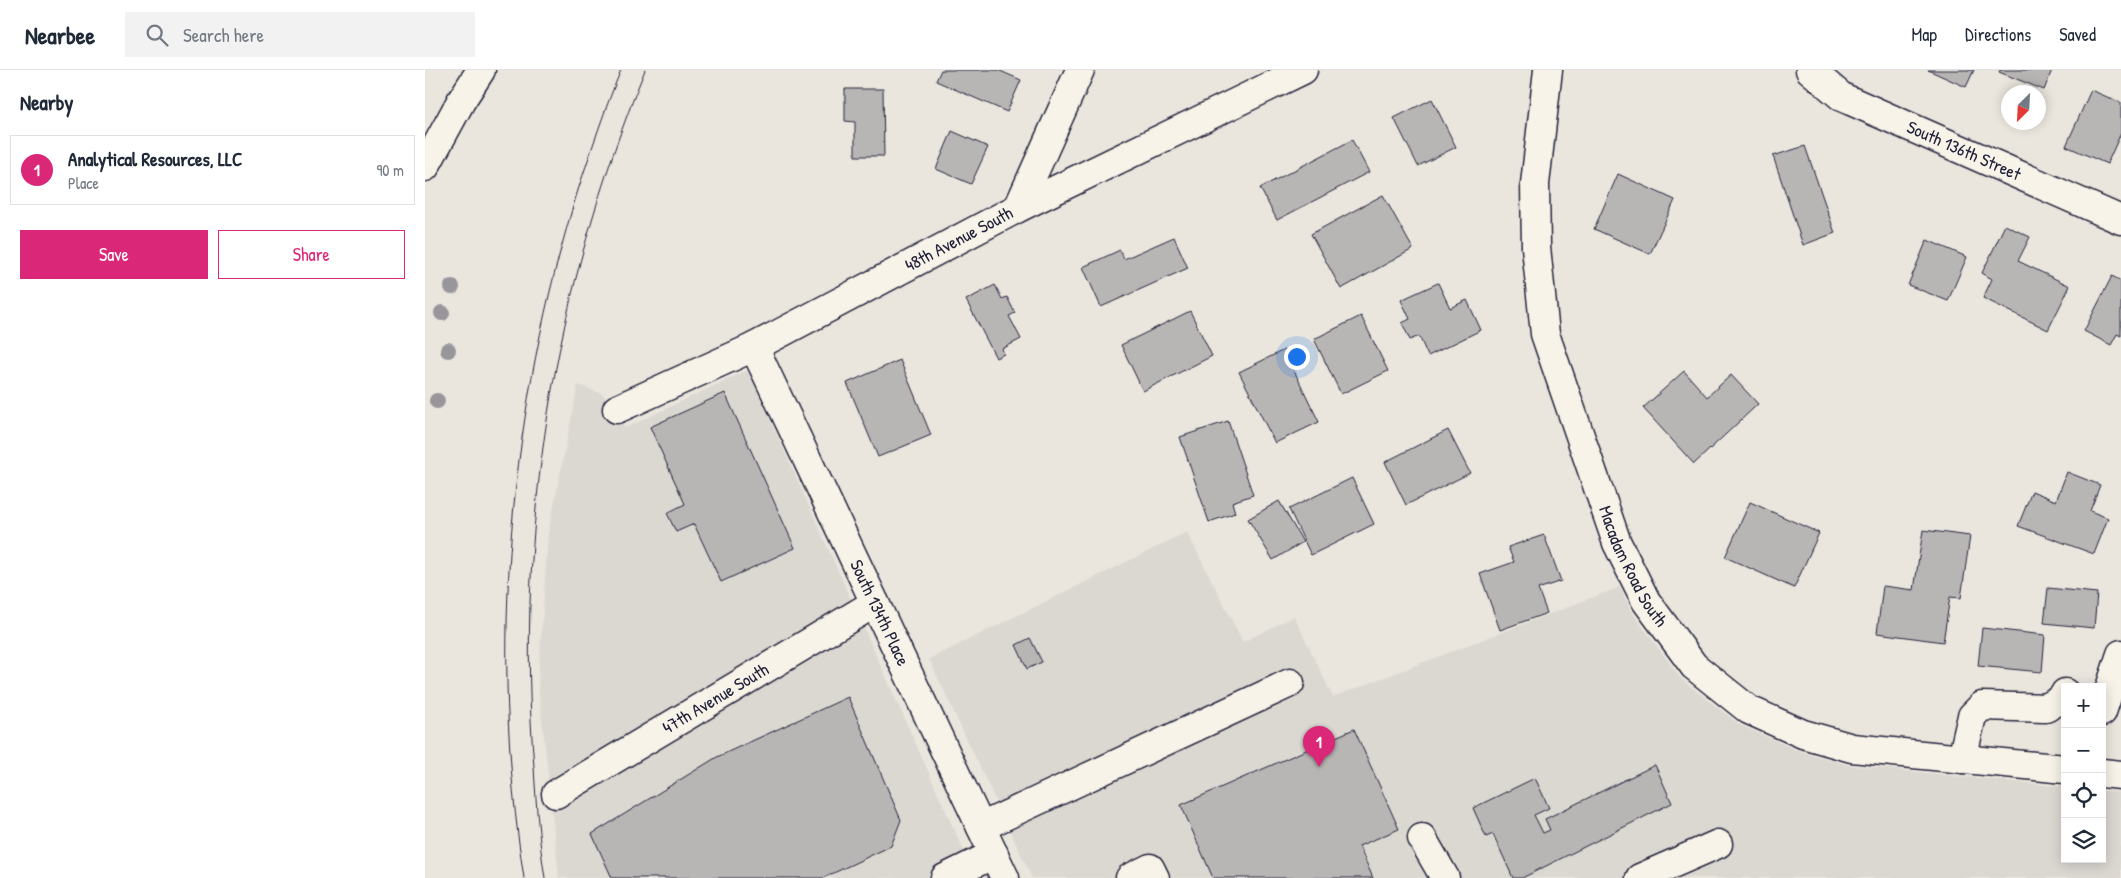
<!DOCTYPE html>
<meta charset="utf-8">
<style>
body{margin:0;font-family:"Patrick Hand",sans-serif;background:#f2f2f3;color:#1f2937}
.controls{position:absolute;right:15px;bottom:15px;display:grid;overflow:hidden;border-radius:0px;box-shadow:0 2px 12px #0003}
.controls button{width:45px;height:45px;display:grid;place-items:center;padding:0;border:0;border-bottom:1px solid #e0e1e3;background:#fff;color:#1f2937;font:25px sans-serif}
.compass{position:absolute;left:1576px;top:15px;width:45px;height:45px;border-radius:50%;background:#fff;box-shadow:0 2px 12px #0003;rotate:204deg}
.you{position:absolute;left:871px;top:286px;width:18px;height:18px;margin:-12px;border:4px solid #fff;border-radius:50%;background:#1a73e8;box-shadow:0 0 0 8px #1a73e833}
.badge{display:grid;place-items:center;width:32px;height:32px;border-radius:50%;background:#db2777;color:#fff;font-size:16px;font-weight:700}
.pin{position:absolute;translate:-50% -41px;filter:drop-shadow(0 1px 2px #0008)}
.pin::after{content:'';position:absolute;top:26px;width:18px;height:15px;background:inherit;clip-path:polygon(0 0,100% 0,50% 100%)}
.list{margin:0;padding:0;list-style:none}
h2{display:flex;justify-content:space-between;align-items:center;height:65px;margin:0;padding:0 20px;font-size:21px}
h2 small{font-size:16px;font-weight:400;color:#747a83}
.list li{display:grid;grid-template-columns:32px 1fr auto;gap:15px;align-items:center;box-sizing:border-box;height:70px;margin:0 10px 10px;padding:0 10px;border:1px solid #e0e1e3;border-radius:0px}
.list b{display:block;font-size:19px;white-space:nowrap}
.list p{margin:0;font-size:16px;white-space:nowrap;color:#747a83}
.list em{font-size:16px;font-style:normal;color:#747a83}
.actions{display:flex;gap:10px;padding:15px 20px}
.actions a{flex:1;padding:11px 0;border:1px solid #db2777;border-radius:0px;text-align:center;font-size:18px;color:#db2777}
.actions .main{background:#db2777;color:#fff}
.icon{flex:none;width:28px;height:28px;fill:none;stroke:currentColor;stroke-width:2;stroke-linecap:round;stroke-linejoin:round}
.map{position:relative;flex:none;width:1696px;height:808px;overflow:hidden}
header{display:flex;align-items:center;gap:30px;box-sizing:border-box;height:70px;padding:0 25px;background:#fff;border-bottom:1px solid #e0e1e3}
header strong{font-size:24px}
nav{display:flex;gap:28px;margin-inline-start:auto;font-size:18px}
.search{width:350px;height:45px;background:#f2f2f3;display:flex;align-items:center;gap:12px;box-sizing:border-box;padding:0 18px;border-radius:0px;color:#747a83;font-size:19px}
main{display:flex}
aside{flex:1;background:#fff}
.map>svg:first-child{display:block}
.built{fill:#dbd8d2}
.building{fill:#b8b6b5;stroke:#22223b}
.lines{fill:none;stroke-linecap:round;stroke-linejoin:round}
.minor-casing{stroke:#22223b;stroke-width:31}
.highway-casing{stroke:#22223b;stroke-width:31}
.minor{stroke:#f7f3e8;stroke-width:28}
.highway{stroke:#f7f3e8;stroke-width:28}
.tram{stroke:#22223b;stroke-width:1}
.tree{fill:#98969b}
.labels{text-anchor:middle;stroke-width:5;stroke-linejoin:round;paint-order:stroke}
.street-label{font-size:18px;fill:#22223b;stroke:#f7f3e8}
</style>
<header>
<strong>Nearbee</strong>
<div class="search"><svg class="icon" aria-label="search" viewBox="0 0 24 24"><circle cx="10" cy="10" r="6"/><path d="M15 15l6 6"/></svg>Search here</div>
<nav><a>Map</a><a>Directions</a><a>Saved</a></nav>
</header>
<main>
<aside>
<h2>Nearby<small></small></h2>
<ul class="list">
<li><span class="badge">1</span><div><b>Analytical Resources, LLC</b><p>Place</p></div><em>90 m</em></li>
</ul>
<div class="actions"><a class="main">Save</a><a>Share</a></div>
</aside>
<div class="map">
<svg width="1696" height="808" viewBox="0 0 1696 808">
<rect width="100%" height="100%" fill="#eae6de"/>
<filter id="ink" filterUnits="userSpaceOnUse"><feTurbulence type="fractalNoise" baseFrequency=".02" numOctaves="2"/><feDisplacementMap in="SourceGraphic" scale="10" xChannelSelector="R" yChannelSelector="G"/><feConvolveMatrix kernelMatrix="1 2 1 2 8 2 1 2 1" color-interpolation-filters="sRGB"/></filter>
<g filter="url(#ink)">
<path class="built" d="M323,300L551,808H134L113,611L123,464L153,315L178,324L200,358Z
M762,462L818,572L869,546L908,627L1195,517L1206,541L1256,609L1315,655L1372,680L1423,695L1640,717V789H1677V721L1696,722V808H607L504,589Z"/>
<path class="building" d="M516,0H573L596,10L582,42L511,11Z
M1503,0H1549L1541,17Z
M1575,0H1627L1619,20L1574,2Z
M420,19H458L459,86H430V52L420,51Z
M1666,20L1696,33V63L1682,94L1641,76Z
M1007,29L1031,77L993,96L969,48Z
M527,61L563,77L546,114L511,99Z
M927,70L944,102L852,150L835,118Z
M1380,76L1410,163L1378,175L1348,86Z
M1193,104L1250,130L1225,184L1169,159Z
M958,125L988,179L916,219L886,164Z
M1580,155L1605,167L1593,191L1645,216L1623,260L1558,228L1567,209L1557,203Z
M749,167L763,198L676,237L658,197L695,180L699,189Z
M1502,170L1542,187L1523,231L1483,215Z
M1687,206L1696,211V266L1692,264L1686,275L1659,261Z
M1013,213L1025,238L1042,230L1056,260L1003,286L994,266L985,270L977,253L985,249L976,230Z
M570,215L577,229L582,227L590,243L584,246L596,269L577,279L579,284L571,288L541,230Z
M765,241L787,286L718,321L696,275Z
M936,246L963,301L916,324L889,269Z
M859,280L894,352L850,373L814,302Z
M475,290L506,365L453,387L422,313Z
M1259,301L1282,327L1306,305L1333,334L1269,394L1218,338Z
M300,323L370,478L296,512L269,454L251,462L242,443L260,434L225,357Z
M803,351L828,425L807,432L810,443L784,452L755,367Z
M1023,360L1045,403L981,435L960,392Z
M1642,402L1675,415L1665,441L1683,448L1669,484L1593,456L1607,421L1631,431Z
M927,408L949,454L886,485L864,439Z
M854,431L878,472L848,490L823,449Z
M1325,432L1394,463L1369,518L1300,487Z
M1498,460L1545,466L1536,528L1525,527L1518,572L1452,563L1458,516L1489,520Z
M1119,465L1136,511L1113,519L1122,543L1075,560L1055,504L1089,492L1083,477Z
M1623,518L1672,523L1669,558L1619,553Z
M1557,558L1620,565L1617,602L1553,596Z
M605,568L617,592L602,599L591,575Z
M423,627L476,750L466,776L398,808H187L167,764L292,687Z
M929,659L974,759L934,776L948,808H788L756,735Z
M1230,695L1247,733L1097,808H1088L1068,764L1061,767L1048,738L1110,708L1124,738L1109,745L1118,763L1125,760L1120,749Z"/>
<g class="lines">
<g class="minor-casing">
<g id="minor">
<path id="s1" d="M1123,0L1110,114L1111,177L1120,264L1192,473L1221,531L1269,596L1324,640L1378,664L1427,678L1640,699"/>
<path id="s2" d="M1385,0L1417,27L1696,150"/>
<path d="M593,138L655,0"/>
<path id="s3" d="M329,277L580,808"/>
<path id="s4" d="M192,339L329,277L593,138L878,0"/>
<path d="M1677,642L1696,584"/>
<path d="M1537,689L1547,646L1557,636L1621,638L1638,628L1640,623"/>
<path d="M1677,703L1696,705"/>
<path id="s5" d="M131,724L450,533"/>
<path d="M556,757L865,613"/>
<path d="M997,768L1020,808"/>
<path d="M520,808L569,784"/>
<path d="M705,808L725,798L730,808"/>
<path d="M1215,808L1293,774"/>
</g>
</g>
<g class="highway-casing">
<path id="highway" d="M0,97L36,31L56,0"/>
</g>
<use href="#minor" class="minor"/>
<use href="#highway" class="highway"/>
<path class="tram" d="M99,808C63,578 84,339 154,117C167,78 180,38 196,0
M120,808C114,771 111,734 109,697C90,458 129,221 220,0"/>
</g>
<g class="tree">
<circle cx="27" cy="217" r="8"/>
<circle cx="17" cy="243" r="8"/>
<circle cx="23" cy="280" r="8"/>
<circle cx="12" cy="331" r="8"/>
</g>
</g>
<g class="labels">
<g class="street-label">
<text dy="6" stroke="none"><textPath href="#s2" startOffset="175">South 136th Street</textPath></text>
<text dy="6" stroke="none"><textPath href="#s4" startOffset="382">48th Avenue South</textPath></text>
<text dy="6" stroke="none"><textPath href="#s1" startOffset="514">Macadam Road South</textPath></text>
<text dy="6" stroke="none"><textPath href="#s3" startOffset="294">South 134th Place</textPath></text>
<text dy="6" stroke="none"><textPath href="#s5" startOffset="186">47th Avenue South</textPath></text>
</g>
</g>
</svg>
<div class="controls">
<button>+</button>
<button>−</button>
<button><svg class="icon" aria-label="locate" viewBox="0 0 24 24"><circle cx="12" cy="12" r="6"/><path d="M12 2v4M12 18v4M2 12h4M18 12h4"/></svg></button>
<button><svg class="icon" aria-label="layers" viewBox="0 0 24 24"><path d="M12 4l9 5-9 5-9-5zM3 14l9 5 9-5"/></svg></button>
</div>
<svg class="compass" viewBox="-18 -18 36 36"><path d="M0-13l5 13h-10z" fill="#e53935"/><path d="M0 13l5-13h-10z" fill="#747a83"/></svg>
<div class="you"></div>
<div class="pin badge" style="left:894px;top:697px">1</div>
</div>
</main>
